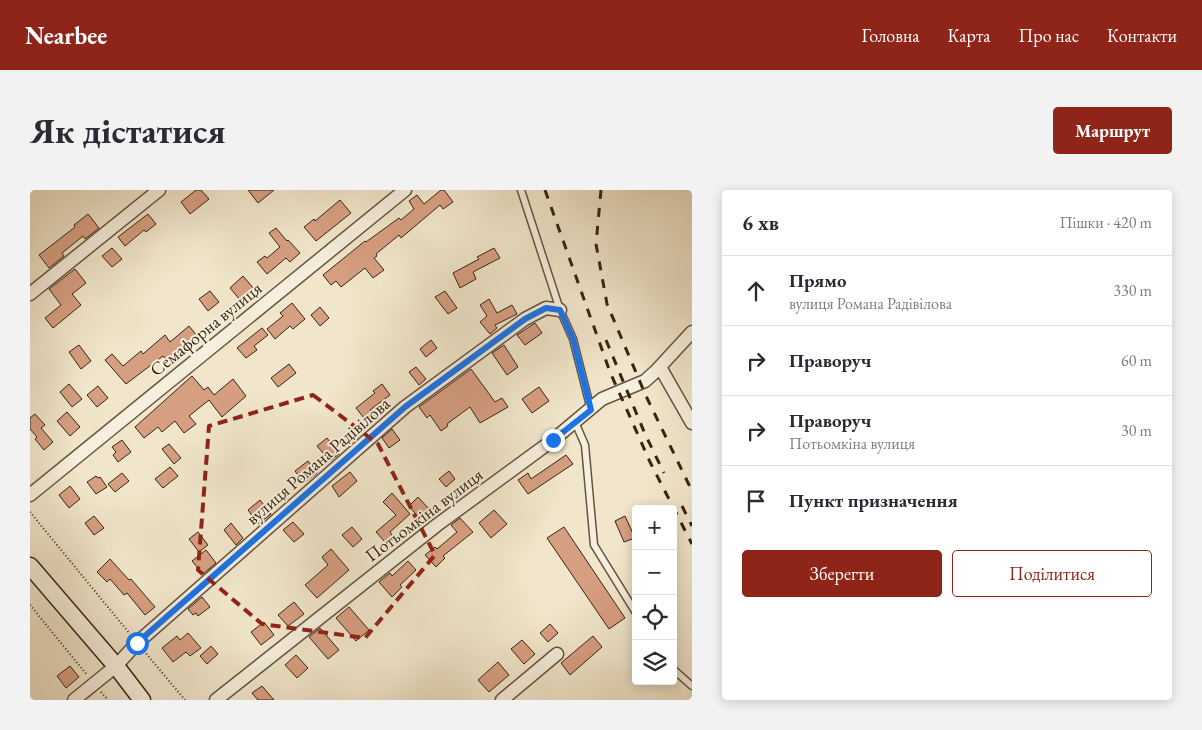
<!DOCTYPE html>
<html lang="uk">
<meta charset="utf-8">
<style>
body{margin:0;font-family:"EB Garamond",serif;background:#f2f2f3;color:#2b2b33}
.controls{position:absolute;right:15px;bottom:15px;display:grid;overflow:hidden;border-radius:5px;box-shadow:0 2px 12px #0003}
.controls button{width:45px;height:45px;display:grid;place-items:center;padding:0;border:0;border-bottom:1px solid #e1e1e2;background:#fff;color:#2b2b33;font:25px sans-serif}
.stop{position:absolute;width:15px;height:15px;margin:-11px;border:4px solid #1a73e8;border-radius:50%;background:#fff}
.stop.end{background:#1a73e8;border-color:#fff;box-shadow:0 1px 5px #0008}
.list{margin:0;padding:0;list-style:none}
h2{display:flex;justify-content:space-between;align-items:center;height:65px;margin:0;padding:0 20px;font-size:21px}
h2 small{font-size:16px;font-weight:400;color:#7c7c81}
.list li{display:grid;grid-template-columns:32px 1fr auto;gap:15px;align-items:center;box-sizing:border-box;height:70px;padding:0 20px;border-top:1px solid #e1e1e2}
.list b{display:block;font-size:19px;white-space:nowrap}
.list p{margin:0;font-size:16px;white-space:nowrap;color:#7c7c81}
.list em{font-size:16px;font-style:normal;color:#7c7c81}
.actions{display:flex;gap:10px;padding:15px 20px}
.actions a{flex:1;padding:11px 0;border:1px solid #8f2418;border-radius:5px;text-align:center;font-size:18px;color:#8f2418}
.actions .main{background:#8f2418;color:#fff}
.icon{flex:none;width:28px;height:28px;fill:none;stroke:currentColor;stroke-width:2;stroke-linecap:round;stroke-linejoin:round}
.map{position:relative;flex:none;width:662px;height:510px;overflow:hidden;border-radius:5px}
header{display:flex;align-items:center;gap:30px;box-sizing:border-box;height:70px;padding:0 25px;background:#8f2418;color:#fff}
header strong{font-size:24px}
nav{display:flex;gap:28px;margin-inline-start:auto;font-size:18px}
.intro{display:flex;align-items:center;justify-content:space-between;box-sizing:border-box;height:120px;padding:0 30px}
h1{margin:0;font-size:35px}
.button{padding:12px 22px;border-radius:5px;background:#8f2418;color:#fff;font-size:18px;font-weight:700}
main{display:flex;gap:30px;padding:0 30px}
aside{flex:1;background:#fff;border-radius:5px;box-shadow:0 2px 12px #0003}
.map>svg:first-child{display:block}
.building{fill:#d79f81;stroke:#382313}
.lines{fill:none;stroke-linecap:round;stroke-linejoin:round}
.lane-casing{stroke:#665441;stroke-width:9}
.street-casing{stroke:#665441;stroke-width:15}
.secondary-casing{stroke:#382313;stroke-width:19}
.path{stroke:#382313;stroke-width:2;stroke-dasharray:1 2.5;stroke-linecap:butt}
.lane{stroke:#f6efdd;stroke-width:6}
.street{stroke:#f6efdd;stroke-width:12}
.secondary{stroke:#f6efdd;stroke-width:16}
.rail{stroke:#382313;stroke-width:3;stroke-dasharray:9 9;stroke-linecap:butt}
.route{stroke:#1a73e8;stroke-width:6}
.marked{fill:none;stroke:#8f2418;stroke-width:4;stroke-dasharray:10 6;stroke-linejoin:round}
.labels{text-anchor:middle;stroke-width:4;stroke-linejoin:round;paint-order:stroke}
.street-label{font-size:18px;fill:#382313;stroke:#f6efdd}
</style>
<header>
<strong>Nearbee</strong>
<nav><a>Головна</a><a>Карта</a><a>Про нас</a><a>Контакти</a></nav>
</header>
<div class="intro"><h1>Як дістатися</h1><a class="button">Маршрут</a></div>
<main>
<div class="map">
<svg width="662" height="510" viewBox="0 0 662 510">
<rect width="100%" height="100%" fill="#f1e6cb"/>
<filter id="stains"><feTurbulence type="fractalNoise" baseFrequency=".004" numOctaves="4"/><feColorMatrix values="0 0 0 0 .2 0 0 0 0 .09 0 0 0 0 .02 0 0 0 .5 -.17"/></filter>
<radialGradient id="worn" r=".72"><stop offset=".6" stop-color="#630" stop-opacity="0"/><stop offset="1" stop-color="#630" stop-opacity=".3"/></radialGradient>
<path class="building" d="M166,0H171L179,9L160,24L151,12Z
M218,0H244L228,13Z
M411,0H414L423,12L413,19L410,15L371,48L369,45L346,64L347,66L344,68L354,80L343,88L335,78L311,97L306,91L301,95L293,85L335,51L336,52L369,28L371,30L384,19L379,11L387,5L394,14Z
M310,10L321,23L286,51L274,37L284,29L285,31Z
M58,24L69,38L55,49L53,46L32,63L34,66L19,78L9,65L45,37L44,35Z
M118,24L126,34L116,42L114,40L95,56L88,47Z
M246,38L257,51L258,50L270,63L260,72L256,68L237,84L227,72L235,66L237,68L250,57L239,43Z
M82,58L92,69L82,77L72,66Z
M464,58L470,68L443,82L446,89L430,98L423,83L449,69L447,67Z
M45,79L56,93L42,104L51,115L23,138L15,128L31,115L19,99Z
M213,86L225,100L211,111L200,98Z
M180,101L189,112L178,121L169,109Z
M415,101L427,118L418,124L405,107Z
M459,109L467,123L482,115L487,124L465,135L467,138L460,144L450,132L457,126L450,115Z
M262,113L275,129L263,139L260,136L245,149L237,139L253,126L250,123Z
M290,117L299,128L290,136L281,125Z
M505,133L512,143L495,155L487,145Z
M159,136L168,147L137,171L133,166L96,194L75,170L82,164L93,176L111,161L113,164L135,145L140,152Z
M232,138L238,145L224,156L227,160L216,168L207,158Z
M401,150L407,158L396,167L390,159Z
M49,155L61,171L51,179L39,162Z
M474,155L488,177L477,185L462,163Z
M259,174L266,183L248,197L241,188Z
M386,177L396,189L389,195L379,182Z
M441,179L465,212L472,208L478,217L450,233L440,217L417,234L418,236L411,241L400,225L397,228L389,217Z
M162,186L174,200L178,197L184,205L203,189L216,206L192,227L179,210L159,226L166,234L154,243L145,231L132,242L128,237L114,248L105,237Z
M39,194L52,209L42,217L30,202Z
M352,194L360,205L340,220L346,226L338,233L326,218L345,203L343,201Z
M68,196L78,208L67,217L57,205Z
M509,197L519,211L502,223L492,209Z
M37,222L50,237L40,246L27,231Z
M5,224L15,235L11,238L23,252L14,260L5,249L7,247L0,239V228Z
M362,239L370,250L359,258L352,248Z
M297,248L309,264L300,271L287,256Z
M92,250L101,262L88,272L83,265L86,262L82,257Z
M139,254L151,268L144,274L132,259Z
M536,265L543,274L498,304L488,290L498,283L501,289Z
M278,271L287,283L274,293L265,281Z
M140,277L148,286L133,298L125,289Z
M419,281L425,289L416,297L409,289Z
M320,282L327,291L309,307L302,296Z
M92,283L99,291L85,302L78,294Z
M66,286L68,288L70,287L77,297L66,304L57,292Z
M40,296L50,309L39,318L29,305Z
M362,303L380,324L360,342L362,345L355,352L346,342L366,325L353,312Z
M388,307L399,319L389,328L379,316Z
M230,310L241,324L228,334L218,320Z
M464,320L477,334L461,348L449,333Z
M64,326L74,338L64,345L55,333Z
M595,326L605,348L594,352L585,331Z
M430,328L443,342L413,366L415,368L406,377L395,365L405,357L407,359L427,342L421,335Z
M263,332L274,344L264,352L253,340Z
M201,333L213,348L206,355L194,340Z
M322,337L332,349L323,357L312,345Z
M534,337L595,428L579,439L517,348Z
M168,342L178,355L169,362L159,349Z
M301,359L319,380L287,408L275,395L298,375L292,367Z
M176,360L186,373L173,384L162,371Z
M80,369L99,390L101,389L125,417L115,425L97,403L94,405L80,389L77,392L67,382Z
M378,371L386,380L370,395L372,397L362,407L349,392L360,383L362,386Z
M172,407L180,417L168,426L166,423L163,425L158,419Z
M264,412L274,424L258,436L248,425Z
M319,417L339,440L326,451L306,428Z
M234,432L244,445L231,455L221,442Z
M520,434L528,443L518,452L510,443Z
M290,438L309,460L298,469L279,447Z
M158,443L171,458L160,466L156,462L143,472L132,458L147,446L150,450Z
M563,446L572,457L540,485L531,473Z
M492,450L505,464L494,474L481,459Z
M181,456L188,464L177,474L170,466Z
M266,465L278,478L267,488L255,475Z
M468,472L479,485L459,502L448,490Z
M40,476L49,487L36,498L27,486Z
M232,496L244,510H228L222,503Z"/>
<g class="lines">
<g class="lane-casing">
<path id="lane" d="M491,0L530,120L543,149L561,220
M545,232L555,255L564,355L606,423
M643,479L662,496"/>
</g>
<g class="street-casing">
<path id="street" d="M0,104L129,0
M630,177L662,233
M0,305L375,0
M44,510L86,476L107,453L375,217L495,129L516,118L530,120
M186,510L407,335L523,250L572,209L615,191L626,181L662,142
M472,510L527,464"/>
</g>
<g class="secondary-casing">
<path id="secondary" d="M0,376L86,476L112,510"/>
</g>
<path class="path" d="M0,322L100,444
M0,415L57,485
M114,461L155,510
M71,502L78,510"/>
<use href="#lane" class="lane"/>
<use href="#street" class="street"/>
<use href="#secondary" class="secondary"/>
<path class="rail" d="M515,0L580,182L620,272L662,354
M571,0L566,54L577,114L616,206L662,301
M576,150L615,244L634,283
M652,316L662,336"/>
</g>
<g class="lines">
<path class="route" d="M107,453L375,217L495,129L516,118L530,120L543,149L561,220L523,250"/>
</g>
<path class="marked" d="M283,205L348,254L405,365L335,448L232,434L168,380L179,236Z"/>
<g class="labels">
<g class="street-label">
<text transform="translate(176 139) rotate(-39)" y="6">Семафорна вулиця</text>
<text transform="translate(288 271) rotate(-41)" y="6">вулиця Романа Радівілова</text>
<text transform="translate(394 325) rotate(-37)" y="6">Потьомкіна вулиця</text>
</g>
</g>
<rect width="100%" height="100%" filter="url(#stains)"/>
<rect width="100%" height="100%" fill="url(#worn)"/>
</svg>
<div class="controls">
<button>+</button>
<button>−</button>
<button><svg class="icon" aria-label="locate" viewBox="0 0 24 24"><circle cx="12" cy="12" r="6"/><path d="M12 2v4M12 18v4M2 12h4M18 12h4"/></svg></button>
<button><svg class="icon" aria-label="layers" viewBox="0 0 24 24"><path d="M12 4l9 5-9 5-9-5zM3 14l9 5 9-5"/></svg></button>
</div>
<div class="stop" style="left:107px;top:453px"></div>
<div class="stop end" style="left:523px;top:250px"></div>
</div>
<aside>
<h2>6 хв<small>Пішки · 420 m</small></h2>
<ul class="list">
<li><svg class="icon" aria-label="ahead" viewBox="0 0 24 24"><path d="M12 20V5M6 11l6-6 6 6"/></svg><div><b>Прямо</b><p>вулиця Романа Радівілова</p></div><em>330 m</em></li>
<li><svg class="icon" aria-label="right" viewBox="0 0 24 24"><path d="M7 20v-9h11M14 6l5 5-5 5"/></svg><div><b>Праворуч</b></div><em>60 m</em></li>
<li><svg class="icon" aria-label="right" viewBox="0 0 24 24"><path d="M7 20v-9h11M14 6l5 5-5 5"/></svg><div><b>Праворуч</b><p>Потьомкіна вулиця</p></div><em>30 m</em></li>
<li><svg class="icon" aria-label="arrive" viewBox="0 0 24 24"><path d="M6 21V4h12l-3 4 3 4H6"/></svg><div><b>Пункт призначення</b></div></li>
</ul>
<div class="actions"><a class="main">Зберегти</a><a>Поділитися</a></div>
</aside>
</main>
